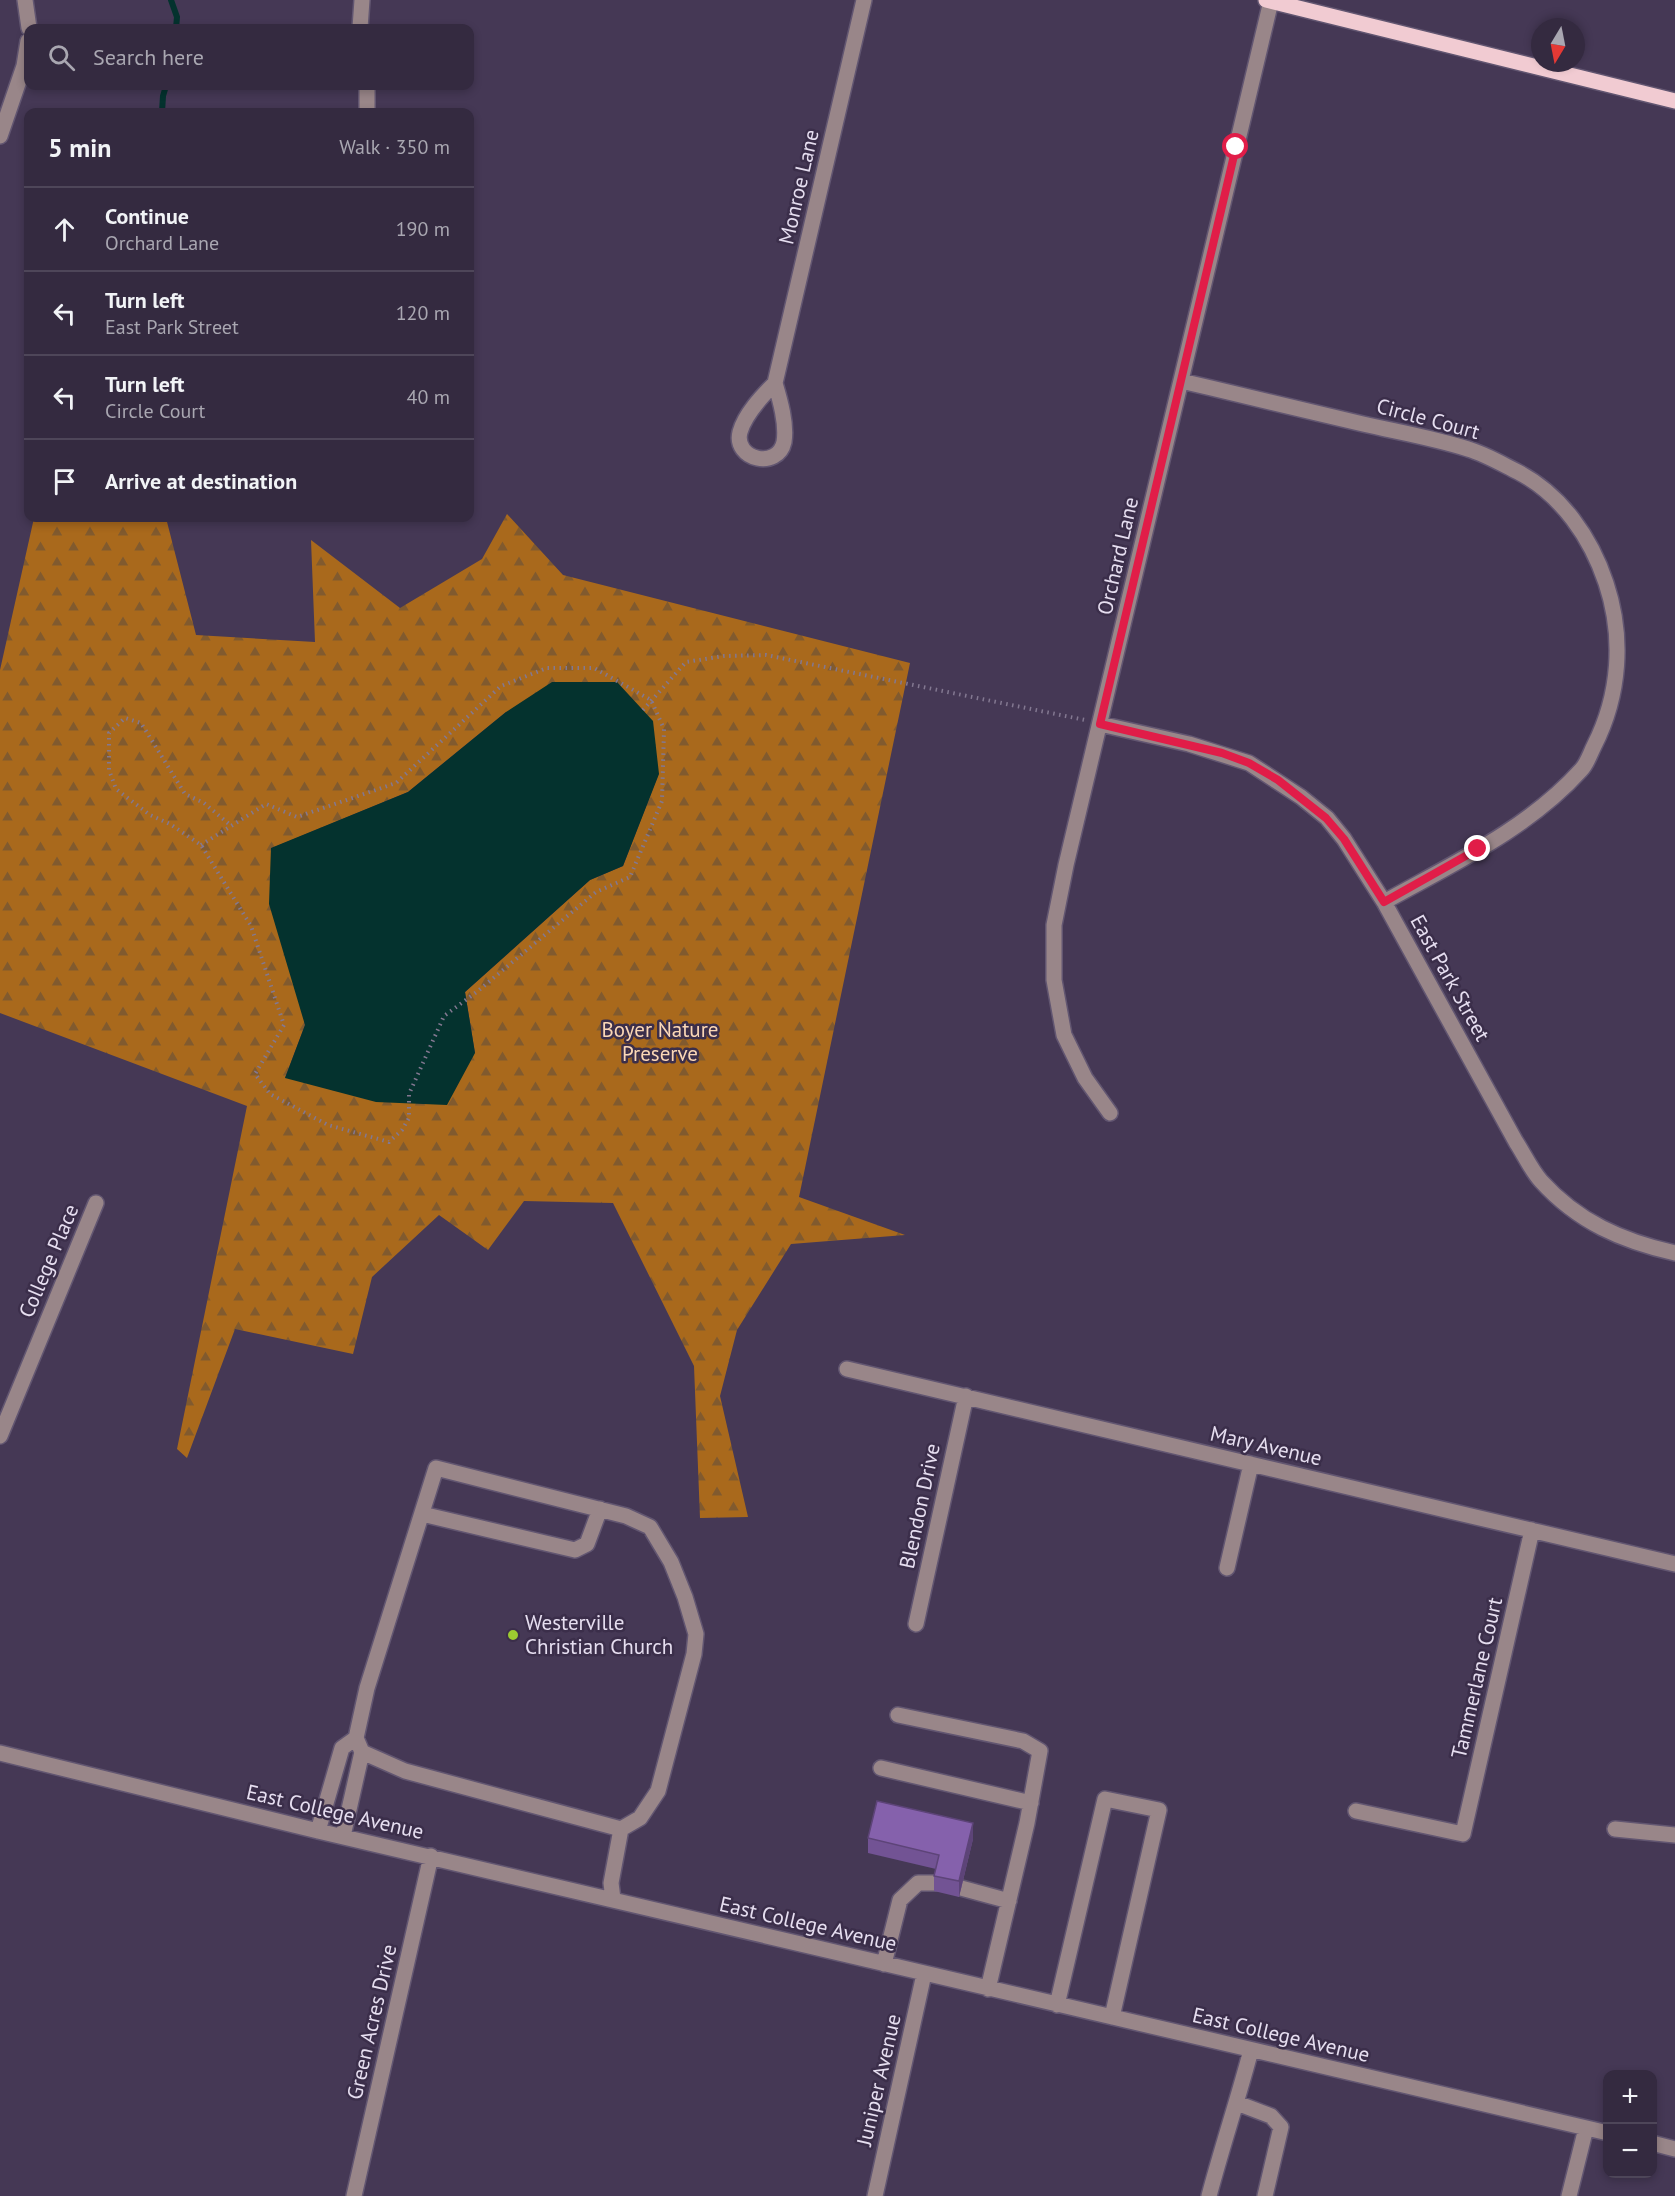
<!DOCTYPE html>
<meta charset="utf-8">
<style>
body{margin:0;font-family:"PT Sans",sans-serif;background:#3c3247;color:#f1f3f6}
.controls{position:absolute;right:18px;bottom:18px;display:grid;overflow:hidden;border-radius:12px;box-shadow:0 3px 9px #0003}
.controls button{width:54px;height:54px;display:grid;place-items:center;padding:0;border:0;border-bottom:2px solid #4e4659;background:#342a40;color:#f1f3f6;font:30px sans-serif}
.compass{position:absolute;left:1531px;top:18px;width:54px;height:54px;border-radius:50%;background:#342a40;box-shadow:0 3px 9px #0003;rotate:190deg}
.stop{position:absolute;width:18px;height:18px;margin:-14px;border:4px solid #e11d48;border-radius:50%;background:#fff}
.stop.end{background:#e11d48;border-color:#fff;box-shadow:0 2px 6px #0008}
.list{margin:0;padding:0;list-style:none}
h2{display:flex;justify-content:space-between;align-items:center;height:78px;margin:0;padding:0 24px;font-size:26px}
h2 small{font-size:20px;font-weight:400;color:#a9a7b1}
.list li{display:grid;grid-template-columns:39px 1fr auto;gap:18px;align-items:center;box-sizing:border-box;height:84px;padding:0 24px;border-top:2px solid #4e4659}
.list b{display:block;font-size:22px;white-space:nowrap}
.list p{margin:0;font-size:20px;white-space:nowrap;color:#a9a7b1}
.list em{font-size:20px;font-style:normal;color:#a9a7b1}
.icon{flex:none;width:33px;height:33px;fill:none;stroke:currentColor;stroke-width:2;stroke-linecap:round;stroke-linejoin:round}
.map{position:relative;flex:none;width:1675px;height:2196px;overflow:hidden}
.search{position:absolute;background:#342a40;box-shadow:0 3px 9px #0003;left:24px;top:24px;width:450px;height:66px;display:flex;align-items:center;gap:15px;box-sizing:border-box;padding:0 21px;border-radius:12px;color:#a9a7b1;font-size:22px}
.panel{position:absolute;background:#342a40;box-shadow:0 3px 9px #0003;left:24px;top:108px;width:450px;height:414px;border-radius:12px}
.map>svg:first-child{display:block}
.forest{fill:url(#forest-firs);fill-rule:evenodd}
.water{fill:#04322e}
.lines{fill:none;stroke-linecap:round;stroke-linejoin:round}
.stream{stroke:#04322e;stroke-width:6}
.minor-casing{stroke:#625671;stroke-width:18}
.major-casing{stroke:#625671;stroke-width:18}
.path{stroke:#837891;stroke-width:4;stroke-dasharray:1.5 4.5;stroke-linecap:butt}
.minor{stroke:#998689;stroke-width:15}
.major{stroke:#f1cbd2;stroke-width:15}
.wall{fill:#725394}
.shaded-wall{fill:#5d4478}
.building{fill:#8561ac;stroke:#5d4478;stroke-width:1.5}
.route{stroke:#e11d48;stroke-width:8}
.poi-dot{fill:#9cca31;stroke:#3b2e4a;stroke-width:2}
.labels{text-anchor:middle;stroke-width:5;stroke-linejoin:round;paint-order:stroke}
.street-label{font-size:21px;fill:#e6def0;stroke:#3b2e4a}
.park-label{font-size:21px;fill:#fbd7b6;stroke:#3b2e4a}
.poi-label{font-size:21px;fill:#e6def0;stroke:#3b2e4a;text-anchor:start}
</style>
<div class="map">
<svg width="1675" height="2196" viewBox="0 0 1675 2196">
<defs>
<pattern id="forest-firs" width="22" height="20" patternUnits="userSpaceOnUse" patternTransform="scale(1.5)"><rect width="22" height="20" fill="#a9691c"/><path d="M5 1l3.5 6h-7zM16 11l3.5 6h-7z" fill="#815a2e"/></pattern>
</defs>
<rect width="100%" height="100%" fill="#453855"/>
<path class="forest" d="M507,514L563,575L910,663L799,1197L905,1235L791,1244L737,1330L720,1396L748,1517L700,1518L694,1366L613,1203L524,1201L488,1250L439,1215L372,1277L353,1354L235,1329L187,1458L177,1449L247,1106L0,1013V670L34,518H166L196,635L315,642L311,540L400,608L482,559ZM506,712L659,773L623,866L590,880L465,992L475,1053L285,1078L305,1025L272,848L408,792Z"/>
<path class="water" d="M552,682H617L653,721L659,774L623,866L590,880L465,992L475,1053L447,1105L376,1102L285,1078L305,1025L269,904L271,848L408,792L506,712Z"/>
<g class="lines">
<path class="stream" d="M171,0L177,17L176,28
M162,112L163,96L166,86"/>
<g class="minor-casing">
<path id="minor" d="M25,0L29,28
M360,28L362,0
M367,112V86
M0,136L24,66L28,41
M1181,381C1242,395 1303,410 1363,424C1398,432 1434,438 1468,449C1485,454 1502,464 1518,472C1562,495 1591,538 1606,583C1624,637 1620,695 1594,746C1590,754 1587,764 1581,770C1528,829 1452,864 1384,902
M775,383C762,396 745,414 740,432C733,460 778,470 784,442C787,424 780,400 775,383L864,0
M1100,724L1189,744L1249,763L1301,797L1327,818L1344,839L1384,902L1516,1142C1524,1154 1531,1170 1541,1181C1578,1222 1622,1241 1675,1253
M1110,1113L1085,1078L1064,1035L1054,980V925L1066,865L1271,1
M847,1369L1675,1564
M0,1436L96,1203
M422,1514L575,1550L587,1544L600,1509
M1227,1568L1251,1464
M916,1624L966,1396
M898,1715L1023,1741L1040,1751L1027,1823L988,1989
M0,1753L318,1831L1608,2133
M881,1768L1031,1803
M1356,1811L1463,1834L1532,1530
M1615,1829L1675,1835
M318,1831L342,1748L356,1738
M343,1836L362,1752L356,1738L367,1688L436,1468L626,1516L650,1527L671,1562L685,1597L696,1634L694,1654L658,1791L640,1818L621,1829L405,1771L362,1752
M961,1888L1009,1901
M613,1899L611,1883L621,1829
M884,1964L900,1900L918,1883H936
M1057,2005L1105,1799L1159,1810L1112,2017
M1237,2103L1271,2116L1281,2127L1265,2196
M1652,2143L1675,2149
M354,2196L431,1856
M875,2196L924,1974
M1209,2196C1222,2147 1238,2099 1251,2050
M1569,2196L1586,2128"/>
</g>
<g class="major-casing">
<path id="major" d="M1266,0L1675,101"/>
</g>
<path class="path" d="M643,710L686,662L724,656L766,655L1085,720
M201,845L266,804L297,817L396,783L501,686L547,668H594L651,700L664,729L662,801L630,877L596,892L478,991L444,1016L409,1094V1118L402,1130L389,1142L328,1125L270,1094L255,1074L284,1025L251,926L201,845L170,824L150,815L116,789L109,770V733L125,718L141,723L185,794L204,803L229,824"/>
<use href="#minor" class="minor"/>
<use href="#major" class="major"/>
</g>
<path class="wall" d="M868,1838L973,1839L959,1897L934,1891V1876L936,1869L868,1853Z"/>
<path class="shaded-wall" d="M973,1823V1839L959,1897V1881Z"/>
<path class="building" d="M877,1801L973,1823L959,1881L934,1876L939,1855L868,1838Z"/>
<g class="lines">
<path class="route" d="M1236,147L1100,724L1222,753L1249,763L1278,780L1326,818L1344,839L1384,902L1478,849"/>
</g>
<circle class="poi-dot" cx="513" cy="1635" r="6"/>
<g class="labels">
<g class="street-label">
<text transform="translate(799 187) rotate(-77)" y="7">Monroe Lane</text>
<text transform="translate(1428 419) rotate(15)" y="7">Circle Court</text>
<text transform="translate(1118 556) rotate(-77)" y="7">Orchard Lane</text>
<text transform="translate(1450 978) rotate(61)" y="7">East Park Street</text>
<text transform="translate(49 1261) rotate(-67)" y="7">College Place</text>
<text transform="translate(1266 1446) rotate(13)" y="7">Mary Avenue</text>
<text transform="translate(920 1506) rotate(-78)" y="7">Blendon Drive</text>
<text transform="translate(1477 1678) rotate(-77)" y="7">Tammerlane Court</text>
<text transform="translate(335 1812) rotate(13)" y="7">East College Avenue</text>
<text transform="translate(808 1924) rotate(13)" y="7">East College Avenue</text>
<text transform="translate(372 2022) rotate(-77)" y="7">Green Acres Drive</text>
<text transform="translate(1281 2035) rotate(13)" y="7">East College Avenue</text>
<text transform="translate(879 2080) rotate(-77)" y="7">Juniper Avenue</text>
</g>
<g class="park-label">
<text x="660" y="1037">Boyer Nature<tspan x="660" dy="24">Preserve</tspan></text>
</g>
<g class="poi-label">
<text x="525" y="1630">Westerville<tspan x="525" dy="24">Christian Church</tspan></text>
</g>
</g>
</svg>
<div class="controls">
<button>+</button>
<button>−</button>
</div>
<svg class="compass" viewBox="-18 -18 36 36"><path d="M0-13l5 13h-10z" fill="#e53935"/><path d="M0 13l5-13h-10z" fill="#a9a7b1"/></svg>
<div class="stop" style="left:1236px;top:147px"></div>
<div class="stop end" style="left:1478px;top:849px"></div>
<div class="search"><svg class="icon" aria-label="search" viewBox="0 0 24 24"><circle cx="10" cy="10" r="6"/><path d="M15 15l6 6"/></svg>Search here</div>
<section class="panel">
<h2>5 min<small>Walk · 350 m</small></h2>
<ul class="list">
<li><svg class="icon" aria-label="ahead" viewBox="0 0 24 24"><path d="M12 20V5M6 11l6-6 6 6"/></svg><div><b>Continue</b><p>Orchard Lane</p></div><em>190 m</em></li>
<li><svg class="icon" aria-label="left" viewBox="0 0 24 24"><path d="M17 20v-9H6M10 6l-5 5 5 5"/></svg><div><b>Turn left</b><p>East Park Street</p></div><em>120 m</em></li>
<li><svg class="icon" aria-label="left" viewBox="0 0 24 24"><path d="M17 20v-9H6M10 6l-5 5 5 5"/></svg><div><b>Turn left</b><p>Circle Court</p></div><em>40 m</em></li>
<li><svg class="icon" aria-label="arrive" viewBox="0 0 24 24"><path d="M6 21V4h12l-3 4 3 4H6"/></svg><div><b>Arrive at destination</b></div></li>
</ul>
</section>
</div>
